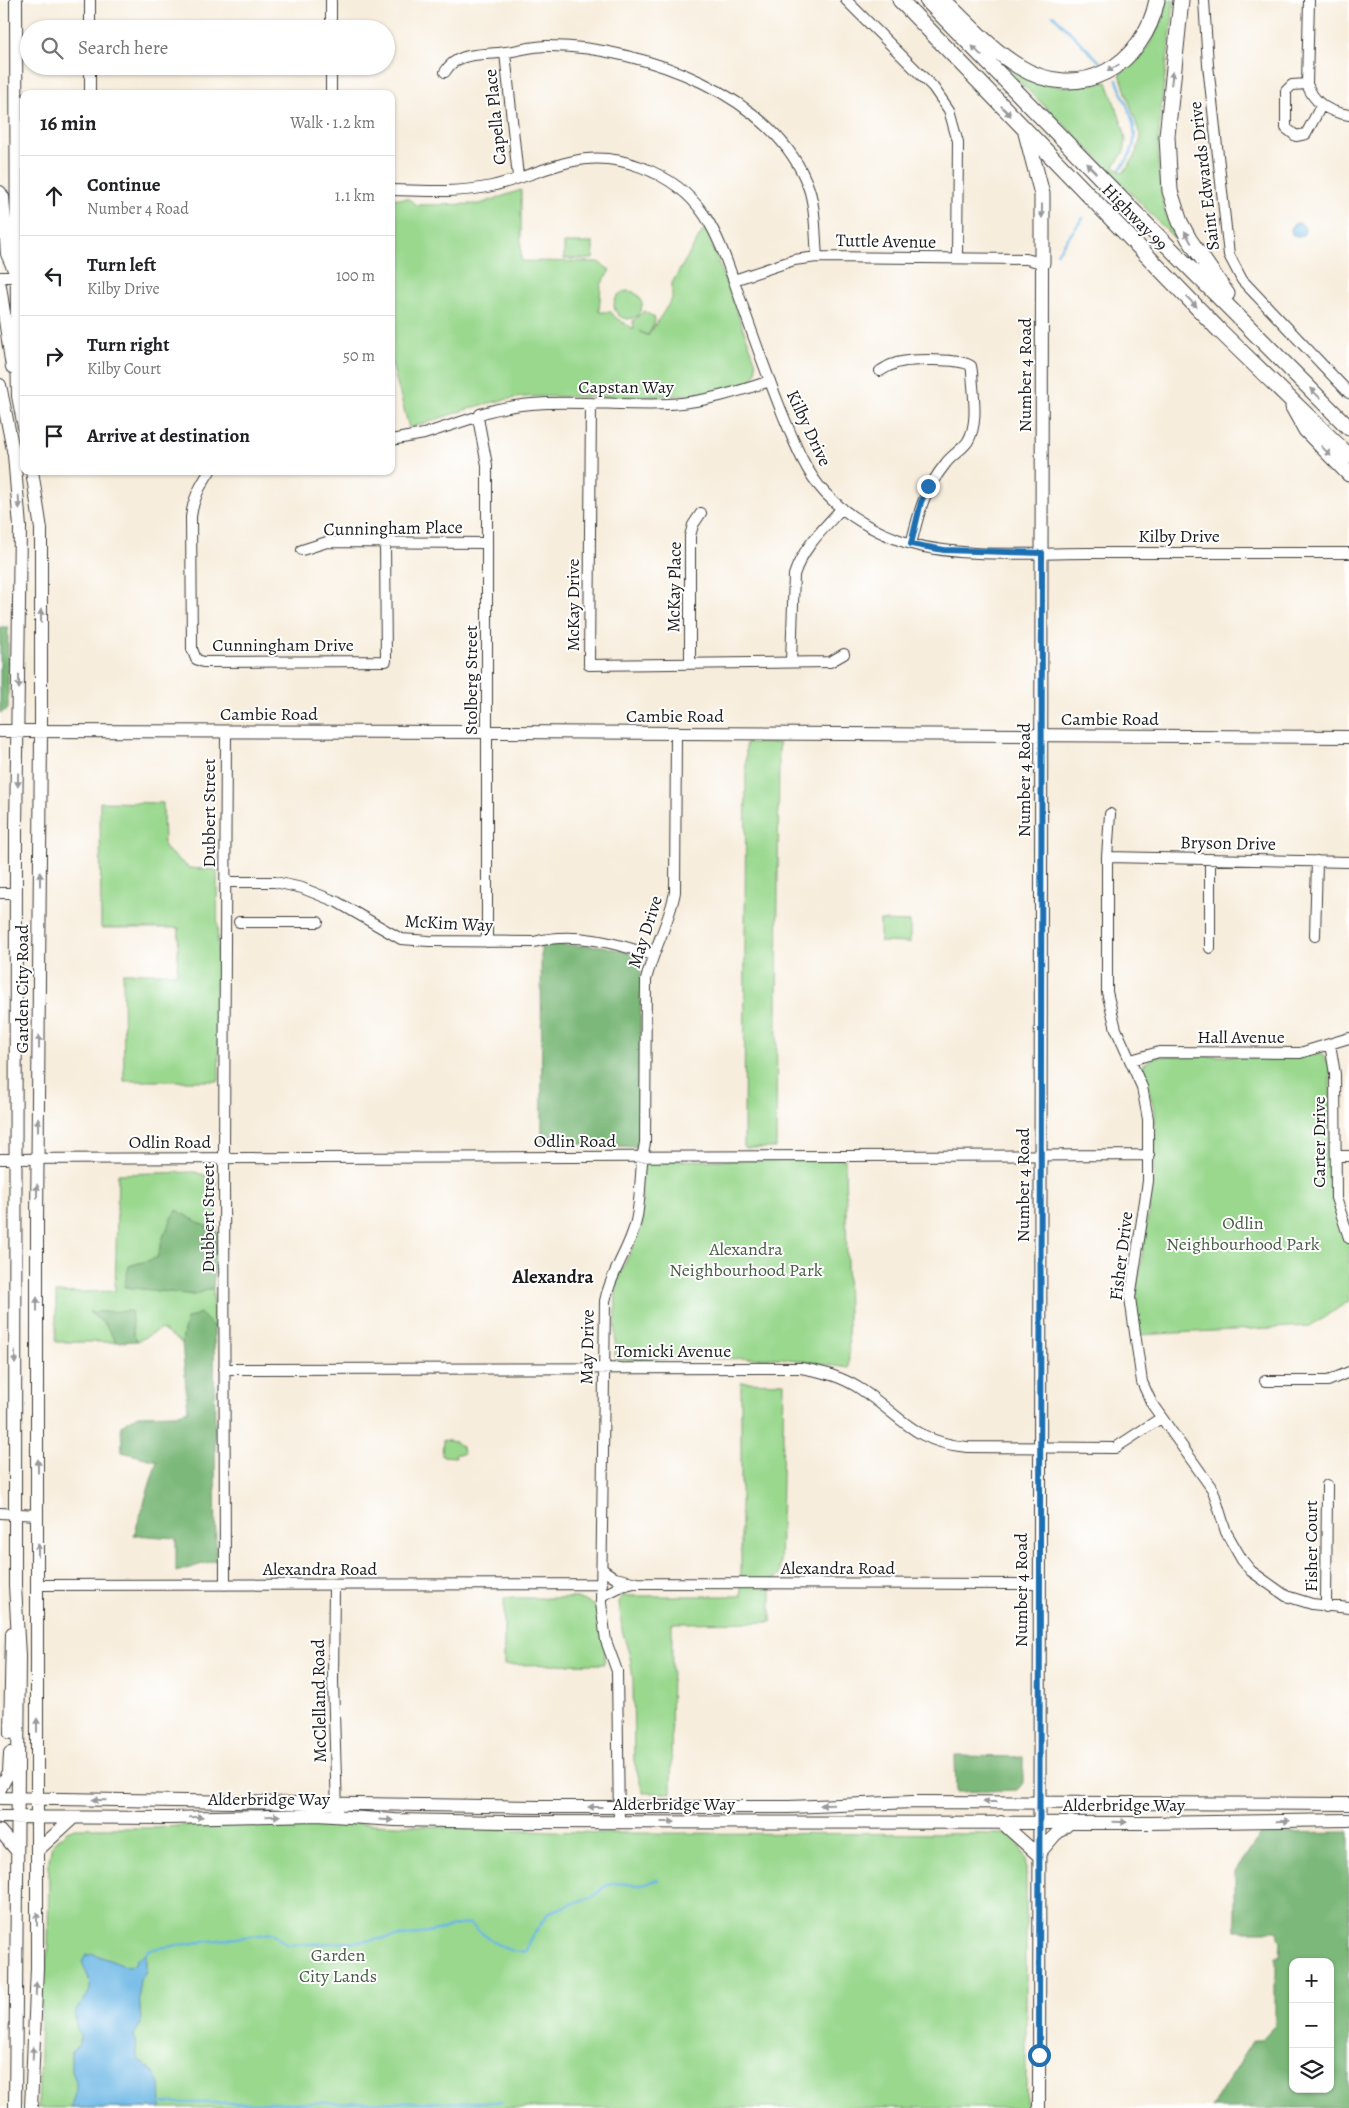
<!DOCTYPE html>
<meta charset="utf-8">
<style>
body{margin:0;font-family:Alegreya,serif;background:#f2f2f2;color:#202124}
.controls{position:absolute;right:15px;bottom:15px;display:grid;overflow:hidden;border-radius:10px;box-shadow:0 1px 4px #0004}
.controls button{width:45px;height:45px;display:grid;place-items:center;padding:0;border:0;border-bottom:1px solid #e0e0e0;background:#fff;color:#202124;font:25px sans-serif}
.stop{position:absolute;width:15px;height:15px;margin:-11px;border:4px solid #1f6fb2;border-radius:50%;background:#fff}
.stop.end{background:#1f6fb2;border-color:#fff;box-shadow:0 1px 5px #0008}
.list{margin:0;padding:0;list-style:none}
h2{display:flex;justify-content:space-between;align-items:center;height:65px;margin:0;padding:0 20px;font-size:21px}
h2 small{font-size:16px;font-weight:400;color:#757577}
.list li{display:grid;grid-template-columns:32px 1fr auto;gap:15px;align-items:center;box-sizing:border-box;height:80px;padding:0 20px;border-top:1px solid #e0e0e0}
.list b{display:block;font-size:19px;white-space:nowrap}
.list p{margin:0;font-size:16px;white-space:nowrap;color:#757577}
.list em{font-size:16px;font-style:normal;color:#757577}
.icon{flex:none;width:28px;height:28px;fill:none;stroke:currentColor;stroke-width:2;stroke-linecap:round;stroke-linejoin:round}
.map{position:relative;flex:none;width:1349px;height:2108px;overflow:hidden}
.search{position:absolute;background:#fff;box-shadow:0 1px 4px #0004;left:20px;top:20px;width:375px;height:55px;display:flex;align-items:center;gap:12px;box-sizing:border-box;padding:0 18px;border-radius:28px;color:#757577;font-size:19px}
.panel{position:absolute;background:#fff;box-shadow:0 1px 4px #0004;left:20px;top:90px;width:375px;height:385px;border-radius:10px}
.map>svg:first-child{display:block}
.green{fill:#9ad88e;stroke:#5b7a55}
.forest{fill:#7bb879;stroke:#4c6a4a;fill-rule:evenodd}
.water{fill:#6cb7e5;stroke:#446a80}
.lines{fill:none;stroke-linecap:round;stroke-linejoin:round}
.stream{stroke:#6cb7e5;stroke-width:2.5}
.minor-casing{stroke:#3d3b39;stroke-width:12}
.major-casing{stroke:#3d3b39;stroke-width:14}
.highway-casing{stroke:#3d3b39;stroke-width:17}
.minor{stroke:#fff;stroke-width:10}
.major{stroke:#fff;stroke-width:12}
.highway{stroke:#fff;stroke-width:15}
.oneway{fill:#999}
.route{stroke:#1f6fb2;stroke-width:6}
.labels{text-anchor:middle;stroke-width:4;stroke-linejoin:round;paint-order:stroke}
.street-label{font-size:18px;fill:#1c1c1c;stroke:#fff}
.park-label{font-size:18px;fill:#485e44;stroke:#fff}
.neighbourhood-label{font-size:19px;font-weight:bold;fill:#1c1c1c;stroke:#fff}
</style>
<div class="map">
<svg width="1349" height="2108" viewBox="0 0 1349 2108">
<rect width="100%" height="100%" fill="#fff"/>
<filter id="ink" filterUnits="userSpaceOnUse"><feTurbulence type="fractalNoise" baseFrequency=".02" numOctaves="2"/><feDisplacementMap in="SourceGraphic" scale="10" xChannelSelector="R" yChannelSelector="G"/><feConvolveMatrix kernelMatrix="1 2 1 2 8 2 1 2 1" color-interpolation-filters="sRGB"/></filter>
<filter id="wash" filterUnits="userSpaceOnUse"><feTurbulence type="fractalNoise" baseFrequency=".0096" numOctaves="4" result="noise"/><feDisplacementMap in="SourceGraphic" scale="20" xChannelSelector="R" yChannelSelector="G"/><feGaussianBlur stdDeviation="1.12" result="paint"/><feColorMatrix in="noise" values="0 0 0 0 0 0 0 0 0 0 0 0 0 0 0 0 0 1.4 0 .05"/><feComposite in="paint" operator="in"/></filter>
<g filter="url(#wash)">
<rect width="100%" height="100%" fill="#f7eddc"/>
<path class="green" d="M1166,0H1174C1169,74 1141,169 1175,239L1075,135L993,57L1027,80L1064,87L1107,82L1124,130L1126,141L1124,152L1114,166L1123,173L1134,158L1141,138L1120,74C1146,56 1161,31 1166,0Z
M521,190V261L598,262L610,270L601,285L599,312H611L616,318L634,329L633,321L644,311L655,318L654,324L648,335L639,331L648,336L672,299V283L705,227L755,360C756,366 758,372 753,378C724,406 567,394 523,397C483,401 447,417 409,428L391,360V198L409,199L416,205L480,204Z
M564,243H593V259H564Z
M614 305a14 14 0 1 1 28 0a14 14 0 1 1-28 0Z
M746,743H779L776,1148H744Z
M100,802L163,803L164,848L189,868L217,870L219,1081H124L123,973H177L179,928H101Z
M880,921L910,922V943L880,942Z
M1321,1053L1330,1067L1332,1197L1344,1234L1349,1244V1301L1311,1326L1137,1335L1136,1295L1154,1174L1155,1112L1143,1069L1144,1064L1157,1056H1300Z
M845,1159L849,1368L782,1358L615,1360L616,1283L642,1227V1161Z
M195,1172L216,1179L217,1235L211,1229L164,1235L157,1258L129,1266L192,1295L213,1288L214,1327L200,1313L186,1320L182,1343L161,1329L138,1341L90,1313L105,1324L116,1342H56V1293L115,1291L118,1174Z
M741,1382L784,1383L780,1575L771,1581V1622L672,1623L671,1793H643L634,1761L633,1679L630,1657L622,1630L619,1602L623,1596H741Z
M443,1440L455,1442L462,1447L463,1454H455L456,1457L442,1456Z
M504,1598H577L596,1606L605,1651L604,1664L504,1665Z
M320,1822L602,1833L1006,1834L1016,1840L1026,1859V2108H38L42,1998L48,1946L49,1860L52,1845L67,1831L75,1828H157L207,1823Z"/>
<path class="forest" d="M0,627H8V709L0,713Z
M541,945L602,946L641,956L639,1138L636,1147L542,1142Z
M176,1210L211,1229L217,1235L213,1288L194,1295L124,1287L129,1266L157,1258L164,1235Z
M131,1311L134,1337L138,1341L116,1342L105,1324L89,1312Z
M200,1313L214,1327L216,1560L176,1572V1538L134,1535L157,1461L122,1452L121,1425L138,1415L175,1414L188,1410L182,1343L186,1320Z
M955,1756L1023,1757V1783L1017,1790L956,1792Z
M1349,1832V2108H1211L1254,2040H1261L1275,2025V1956H1280L1281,1942L1276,1931H1235V1872L1261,1833ZM1293,1962H1330V2089H1293Z"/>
<path class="water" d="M1291 230a7 7 0 1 1 14 0a7 7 0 1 1-14 0Z
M94,1954L125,1966L134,1965L137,1958L146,1954V1971L140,1980L139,1989L141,2024L134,2035L138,2059L155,2074L160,2083L161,2108H71C76,2097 79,2081 71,2071V2052C89,2038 74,2033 75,2016C76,2003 91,1998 90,1985C89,1977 85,1969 82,1962L86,1955Z"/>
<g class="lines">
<path class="stream" d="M1053,15L1100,62
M1117,80C1129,114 1148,138 1120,169
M1057,253L1083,218
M146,1954L148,1950C189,1942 231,1940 272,1933L287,1945L355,1942L419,1934L468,1923C485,1934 505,1956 526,1951L529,1941L549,1912L594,1896L605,1886L616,1883L637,1885L658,1880
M161,2103L502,2102"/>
</g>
</g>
<g filter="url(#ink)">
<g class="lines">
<g class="minor-casing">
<path id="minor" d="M846,0L933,87L949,110L958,142L957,258
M1204,0L1208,65L1229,255L1242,280L1349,393
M1309,0L1307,84C1314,104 1329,112 1349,115
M90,29V0
M331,29V0
M505,53L518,177
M445,72C457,50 485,56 506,52C521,50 536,45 551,46C642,47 777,95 809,189C816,210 815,235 817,257
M1307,84L1292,85L1286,91V128L1296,136L1306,134L1321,106
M90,94V66
M331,94V66
M391,190C424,191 460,193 492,186C547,173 581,144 641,167C702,190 716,230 736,287C751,330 766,373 783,415C794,442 805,471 825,493C845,514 872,530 899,540C951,559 1033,553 1088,553C1175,553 1262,553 1349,553
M0,277H24
M734,280L794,260L817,257L1026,259L1042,263
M880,371C884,369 889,365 894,364C906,359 963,358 971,366L972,372C973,394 979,422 968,441C963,449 952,455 946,463C923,492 920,509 911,544
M591,404L589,665L830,662L844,654
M480,414C540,394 607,407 670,404C704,402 737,392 770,381
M478,418L487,465V942
M391,440L424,434L473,418
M210,471C200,486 193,499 191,517L192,649L196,659L203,662L386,661L385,543
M302,550L327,542L486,543
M791,662L794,575C802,549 823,529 842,508
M690,664V536L693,525L701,513
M1110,814L1107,857V992L1116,1029L1142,1087L1148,1119V1181L1130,1298L1142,1382L1152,1404L1213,1490L1226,1532L1242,1560L1251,1571L1286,1596L1312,1604L1349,1608
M1107,857L1349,862
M1210,859V948
M225,882H275L302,888L337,902L401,939L429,941L534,942C573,931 615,943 652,955
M0,893H16
M239,922H318
M1315,936L1317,861
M1330,1044L1335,1074L1336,1198L1349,1238
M1131,1060L1159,1052L1300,1053L1349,1038
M1336,1156H1349
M0,1159L1149,1155
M224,1369L801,1368C824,1372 843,1377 862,1390C902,1417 914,1442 967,1447L1115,1448L1161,1418
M1265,1381H1328L1349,1372
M0,1513L38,1515
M602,1569L615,1578L637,1583L1039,1584
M38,1585L602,1584
M225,1585L224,1158L226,732
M334,1585L333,1681L337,1811
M601,1596L622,1586L634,1583
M1326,1607L1327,1485
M619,1822L617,1671L606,1641L601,1603L605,1301C611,1271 630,1249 636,1221C642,1195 639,1169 645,1143L646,980C653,949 669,924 675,892L676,734"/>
</g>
<g class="major-casing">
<path id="major" d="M16,0L17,354L18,396L24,427
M0,192L3,197L7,254L15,272
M0,286L12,367
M0,385L14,455L20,527L16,830L15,1515V1585L19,1656L15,2108
M0,731L500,732L1349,737
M10,1733L12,1633
M0,1789L9,1772L10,1753
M0,1798L539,1807H789L913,1802L1349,1804
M0,1817L168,1818L317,1815L395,1820L503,1822L1148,1823L1349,1820
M1001,1822L1038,1855
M0,1831L16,1850
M37,1851L73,1818
M1038,1855L1055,1835L1071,1822
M31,2108L37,1968V1223L41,732V529L32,471
M1039,2108L1042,263"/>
</g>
<g class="highway-casing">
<path id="highway" d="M900,0L1219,330L1349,456
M927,0L1137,215L1349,428
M943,0C967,22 990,49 1018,66C1079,104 1144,66 1157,0
M1181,0L1167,136L1170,191L1180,222L1189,239L1227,294
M1026,133L1042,194V263
M1293,407L1306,430L1349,474"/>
</g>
<use href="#minor" class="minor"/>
<use href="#major" class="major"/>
<use href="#highway" class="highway"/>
</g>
<defs><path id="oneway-solid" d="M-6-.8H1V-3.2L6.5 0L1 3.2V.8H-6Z" transform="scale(1.25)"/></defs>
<g class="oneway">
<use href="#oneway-solid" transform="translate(977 51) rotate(-134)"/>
<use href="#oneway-solid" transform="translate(1113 68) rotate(151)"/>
<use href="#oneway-solid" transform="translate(1172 78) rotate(-83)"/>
<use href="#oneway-solid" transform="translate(1006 111) rotate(46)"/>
<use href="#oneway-solid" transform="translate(1091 168) rotate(-134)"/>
<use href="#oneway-solid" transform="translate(1042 211) rotate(90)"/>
<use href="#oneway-solid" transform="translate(1188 237) rotate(-119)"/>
<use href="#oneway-solid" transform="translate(1192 302) rotate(45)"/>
<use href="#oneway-solid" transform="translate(1315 393) rotate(-135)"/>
<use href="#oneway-solid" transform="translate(1326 451) rotate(46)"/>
<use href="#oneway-solid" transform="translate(19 502) rotate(86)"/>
<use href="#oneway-solid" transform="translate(41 616) rotate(-90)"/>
<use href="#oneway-solid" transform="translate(19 682) rotate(90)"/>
<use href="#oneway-solid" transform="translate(18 780) rotate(91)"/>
<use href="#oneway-solid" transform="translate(40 879) rotate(-90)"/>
<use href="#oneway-solid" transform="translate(39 1042) rotate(-90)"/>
<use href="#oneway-solid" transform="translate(38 1125) rotate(-90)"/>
<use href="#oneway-solid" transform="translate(37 1191) rotate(-90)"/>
<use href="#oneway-solid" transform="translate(37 1304) rotate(-90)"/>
<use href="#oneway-solid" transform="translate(15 1357) rotate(90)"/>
<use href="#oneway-solid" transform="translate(38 1466) rotate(-90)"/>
<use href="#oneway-solid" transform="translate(38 1550) rotate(-90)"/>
<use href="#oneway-solid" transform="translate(37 1725) rotate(-90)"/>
<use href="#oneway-solid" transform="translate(99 1800) rotate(-179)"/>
<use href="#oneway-solid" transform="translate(990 1802) rotate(-180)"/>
<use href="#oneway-solid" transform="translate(827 1805) rotate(178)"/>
<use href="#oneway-solid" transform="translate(595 1807) rotate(180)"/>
<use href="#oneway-solid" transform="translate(273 1816) rotate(-1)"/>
<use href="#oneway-solid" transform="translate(196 1817) rotate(-2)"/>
<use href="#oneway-solid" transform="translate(386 1820) rotate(4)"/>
<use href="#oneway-solid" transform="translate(1283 1821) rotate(-1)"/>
<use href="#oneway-solid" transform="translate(668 1822)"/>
<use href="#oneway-solid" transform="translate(1120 1822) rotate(1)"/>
<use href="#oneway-solid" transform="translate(37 1919) rotate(-90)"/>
<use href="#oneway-solid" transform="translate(36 1989) rotate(-88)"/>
<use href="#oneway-solid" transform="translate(33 2053) rotate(-88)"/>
</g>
</g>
<g class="lines" filter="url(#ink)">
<path class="route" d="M928,486L921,502L911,544L944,550L1042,553L1039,2055"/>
</g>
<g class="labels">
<g class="street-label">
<text transform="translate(495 117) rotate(-96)" y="6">Capella Place</text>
<text transform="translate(1204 176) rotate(-97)" y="6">Saint Edwards Drive</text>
<text transform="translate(1135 217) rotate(46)" y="6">Highway 99</text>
<text transform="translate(886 241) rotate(1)" y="6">Tuttle Avenue</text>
<text transform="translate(1025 375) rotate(-90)" y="6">Number 4 Road</text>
<text x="626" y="393">Capstan Way</text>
<text transform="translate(809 428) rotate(65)" y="6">Kilby Drive</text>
<text transform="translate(393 528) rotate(-1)" y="6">Cunningham Place</text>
<text x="1179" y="542">Kilby Drive</text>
<text transform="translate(674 587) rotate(-89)" y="6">McKay Place</text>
<text transform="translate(573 605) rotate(-90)" y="6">McKay Drive</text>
<text x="283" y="651">Cunningham Drive</text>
<text transform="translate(471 680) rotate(-90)" y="6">Stolberg Street</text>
<text x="269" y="720">Cambie Road</text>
<text x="675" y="722">Cambie Road</text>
<text x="1110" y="725">Cambie Road</text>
<text transform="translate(1024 780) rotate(-90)" y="6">Number 4 Road</text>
<text transform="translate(209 813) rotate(-90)" y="6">Dubbert Street</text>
<text transform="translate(1228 843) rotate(1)" y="6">Bryson Drive</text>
<text transform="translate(449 923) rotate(3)" y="6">McKim Way</text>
<text transform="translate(645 932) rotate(-72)" y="6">May Drive</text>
<text transform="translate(22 989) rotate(-90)" y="6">Garden City Road</text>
<text x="1241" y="1043">Hall Avenue</text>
<text x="575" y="1147">Odlin Road</text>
<text x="170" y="1148">Odlin Road</text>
<text transform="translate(1319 1142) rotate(-90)" y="6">Carter Drive</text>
<text transform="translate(1023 1185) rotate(-90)" y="6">Number 4 Road</text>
<text transform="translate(208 1218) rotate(-90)" y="6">Dubbert Street</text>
<text transform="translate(1121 1256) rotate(-83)" y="6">Fisher Drive</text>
<text transform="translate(587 1347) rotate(-89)" y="6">May Drive</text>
<text x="673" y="1357">Tomicki Avenue</text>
<text transform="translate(1311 1546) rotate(-90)" y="6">Fisher Court</text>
<text x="838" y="1574">Alexandra Road</text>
<text x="320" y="1575">Alexandra Road</text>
<text transform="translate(1021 1590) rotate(-90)" y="6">Number 4 Road</text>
<text transform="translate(319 1701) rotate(-91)" y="6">McClelland Road</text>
<text x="269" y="1805">Alderbridge Way</text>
<text x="674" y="1810">Alderbridge Way</text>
<text x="1124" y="1811">Alderbridge Way</text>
</g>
<g class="park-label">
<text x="1243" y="1229">Odlin<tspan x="1243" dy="21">Neighbourhood Park</tspan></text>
<text x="746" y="1255">Alexandra<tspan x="746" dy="21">Neighbourhood Park</tspan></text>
<text x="338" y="1961">Garden<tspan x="338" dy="21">City Lands</tspan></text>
</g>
<g class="neighbourhood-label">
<text x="553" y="1283">Alexandra</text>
</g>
</g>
</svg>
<div class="controls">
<button>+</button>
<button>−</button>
<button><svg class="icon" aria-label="layers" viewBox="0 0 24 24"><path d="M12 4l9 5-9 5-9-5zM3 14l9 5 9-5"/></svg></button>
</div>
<div class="stop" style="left:1039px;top:2055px"></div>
<div class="stop end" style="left:928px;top:486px"></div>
<div class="search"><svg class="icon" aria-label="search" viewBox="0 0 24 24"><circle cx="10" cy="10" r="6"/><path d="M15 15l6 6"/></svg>Search here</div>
<section class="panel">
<h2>16 min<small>Walk · 1.2 km</small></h2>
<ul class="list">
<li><svg class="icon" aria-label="ahead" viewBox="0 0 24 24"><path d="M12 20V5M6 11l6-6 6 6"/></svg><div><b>Continue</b><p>Number 4 Road</p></div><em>1.1 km</em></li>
<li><svg class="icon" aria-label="left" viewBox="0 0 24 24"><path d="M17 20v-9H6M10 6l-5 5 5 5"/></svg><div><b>Turn left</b><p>Kilby Drive</p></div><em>100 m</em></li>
<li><svg class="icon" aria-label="right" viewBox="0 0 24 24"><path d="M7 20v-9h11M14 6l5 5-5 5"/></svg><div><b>Turn right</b><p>Kilby Court</p></div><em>50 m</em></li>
<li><svg class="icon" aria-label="arrive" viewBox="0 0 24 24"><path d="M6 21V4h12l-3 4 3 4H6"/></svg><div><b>Arrive at destination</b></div></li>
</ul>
</section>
</div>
